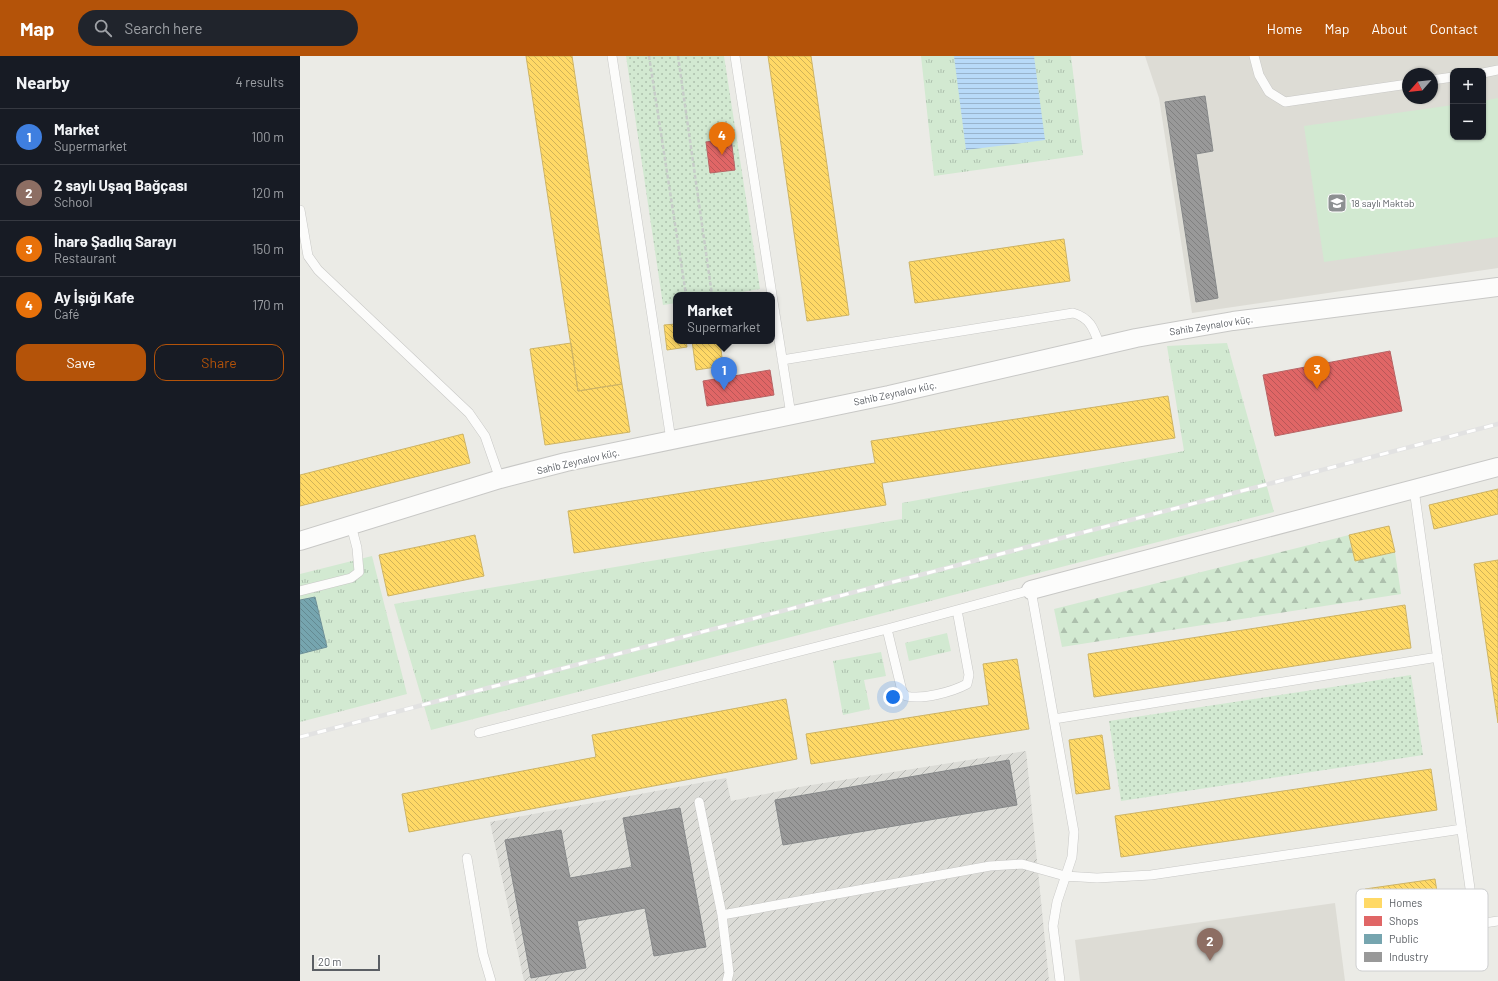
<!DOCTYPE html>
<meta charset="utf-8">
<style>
body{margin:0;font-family:Barlow,sans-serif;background:#20242c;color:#f1f3f6}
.controls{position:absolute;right:12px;top:12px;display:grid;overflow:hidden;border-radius:8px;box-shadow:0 1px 3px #0004}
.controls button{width:36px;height:36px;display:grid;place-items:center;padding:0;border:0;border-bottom:1px solid #363941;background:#171b24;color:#f1f3f6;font:20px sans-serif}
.compass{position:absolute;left:1102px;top:12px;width:36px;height:36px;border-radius:50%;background:#171b24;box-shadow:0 1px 3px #0004;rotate:242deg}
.scale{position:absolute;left:12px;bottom:10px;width:68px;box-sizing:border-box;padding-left:4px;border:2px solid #5b5f64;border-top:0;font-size:11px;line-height:14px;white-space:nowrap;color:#5b5f64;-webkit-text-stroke:3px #fff;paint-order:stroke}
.you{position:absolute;left:593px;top:641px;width:14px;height:14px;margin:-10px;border:3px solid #fff;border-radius:50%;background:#1a73e8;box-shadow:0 0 0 6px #1a73e833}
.badge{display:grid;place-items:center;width:26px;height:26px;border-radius:50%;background:#b45309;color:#fff;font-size:13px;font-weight:700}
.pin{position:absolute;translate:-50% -33px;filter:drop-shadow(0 1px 2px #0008)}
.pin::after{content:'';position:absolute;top:21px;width:14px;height:12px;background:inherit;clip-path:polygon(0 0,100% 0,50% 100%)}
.popup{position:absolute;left:373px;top:236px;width:102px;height:52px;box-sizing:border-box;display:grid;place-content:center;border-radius:8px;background:#171b24;filter:drop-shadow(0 1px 3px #0005);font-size:13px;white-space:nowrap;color:#9ea1a6}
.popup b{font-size:15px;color:#f1f3f6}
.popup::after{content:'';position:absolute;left:50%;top:100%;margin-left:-8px;border:8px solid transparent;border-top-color:#171b24}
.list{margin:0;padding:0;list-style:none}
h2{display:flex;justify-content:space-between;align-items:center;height:52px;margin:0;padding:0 16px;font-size:17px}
h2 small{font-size:13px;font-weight:400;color:#9ea1a6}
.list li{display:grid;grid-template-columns:26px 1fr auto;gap:12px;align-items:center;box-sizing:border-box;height:56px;padding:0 16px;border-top:1px solid #363941}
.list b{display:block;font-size:15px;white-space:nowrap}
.list p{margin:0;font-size:13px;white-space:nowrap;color:#9ea1a6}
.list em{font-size:13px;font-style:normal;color:#9ea1a6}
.actions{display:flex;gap:8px;padding:12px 16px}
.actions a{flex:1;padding:9px 0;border:1px solid #b45309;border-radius:12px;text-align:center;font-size:14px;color:#b45309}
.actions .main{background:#b45309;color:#fff}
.icon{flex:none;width:22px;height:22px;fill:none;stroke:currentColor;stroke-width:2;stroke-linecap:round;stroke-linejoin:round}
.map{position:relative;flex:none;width:1198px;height:925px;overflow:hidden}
header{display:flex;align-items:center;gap:24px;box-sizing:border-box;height:56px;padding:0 20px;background:#b45309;color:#fff}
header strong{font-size:19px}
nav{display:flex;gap:22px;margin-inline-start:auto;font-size:14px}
.search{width:280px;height:36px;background:#20242c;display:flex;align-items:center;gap:10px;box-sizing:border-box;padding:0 14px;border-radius:22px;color:#9ea1a6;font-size:15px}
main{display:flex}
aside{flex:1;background:#171b24}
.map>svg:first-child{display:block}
.industrial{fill:url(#industrial-furrows)}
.education{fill:#dddcd5;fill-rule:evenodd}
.grass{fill:url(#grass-tufts)}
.forest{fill:url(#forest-firs)}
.park{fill:url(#park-dots)}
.pitch{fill:#d2e9d1}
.water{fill:url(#water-rules)}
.homes{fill:url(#homes-back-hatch);stroke:#ceb465}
.shops{fill:url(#shops-back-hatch);stroke:#b86465}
.public{fill:url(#public-back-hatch);stroke:#6e9098}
.industry{fill:url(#industry-back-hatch);stroke:#868889}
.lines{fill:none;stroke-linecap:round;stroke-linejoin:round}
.lane-casing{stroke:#c8c8c6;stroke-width:10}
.street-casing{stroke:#c8c8c6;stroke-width:20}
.path{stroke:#c7ccc9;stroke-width:2.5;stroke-dasharray:4 2;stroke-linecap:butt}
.lane{stroke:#fcfcfb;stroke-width:9}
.street{stroke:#fcfcfb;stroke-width:18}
.rail-casing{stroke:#e2e2e2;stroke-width:4.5}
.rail{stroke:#fff;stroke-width:3;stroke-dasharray:9;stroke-linecap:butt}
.labels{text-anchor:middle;stroke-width:4;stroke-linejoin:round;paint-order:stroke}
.poi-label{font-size:10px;fill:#5b5f64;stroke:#fff;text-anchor:start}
.street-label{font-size:10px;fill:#5b5f64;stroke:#fff}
.key{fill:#fff;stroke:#cecfd0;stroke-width:1}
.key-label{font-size:11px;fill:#5b5f64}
</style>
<header>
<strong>Map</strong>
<div class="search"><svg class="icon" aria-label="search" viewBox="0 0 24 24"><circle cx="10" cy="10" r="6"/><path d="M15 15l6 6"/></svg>Search here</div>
<nav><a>Home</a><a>Map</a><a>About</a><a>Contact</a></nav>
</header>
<main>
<aside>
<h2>Nearby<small>4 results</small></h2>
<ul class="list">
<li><span class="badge" style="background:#3f7fe0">1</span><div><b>Market</b><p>Supermarket</p></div><em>100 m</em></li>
<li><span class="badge" style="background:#8d6e63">2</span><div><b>2 saylı Uşaq Bağçası</b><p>School</p></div><em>120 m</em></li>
<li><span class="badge" style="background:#e8710a">3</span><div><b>İnarə Şadlıq Sarayı</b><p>Restaurant</p></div><em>150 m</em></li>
<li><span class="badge" style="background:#e8710a">4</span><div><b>Ay İşığı Kafe</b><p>Café</p></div><em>170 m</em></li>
</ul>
<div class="actions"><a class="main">Save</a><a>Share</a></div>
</aside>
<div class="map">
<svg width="1198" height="925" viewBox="0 0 1198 925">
<defs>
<pattern id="industrial-furrows" width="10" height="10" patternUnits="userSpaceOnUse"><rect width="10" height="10" fill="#dcdcd7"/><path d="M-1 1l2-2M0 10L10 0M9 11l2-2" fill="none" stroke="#b5b6b2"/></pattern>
<pattern id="grass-tufts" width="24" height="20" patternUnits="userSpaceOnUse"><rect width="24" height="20" fill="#d2e9d1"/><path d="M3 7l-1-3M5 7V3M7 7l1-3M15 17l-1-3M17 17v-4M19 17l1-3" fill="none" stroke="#adc0ad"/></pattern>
<pattern id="forest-firs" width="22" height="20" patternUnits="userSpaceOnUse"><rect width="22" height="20" fill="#d2e9d1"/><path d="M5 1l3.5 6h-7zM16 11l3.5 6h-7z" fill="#adc0ad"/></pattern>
<pattern id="park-dots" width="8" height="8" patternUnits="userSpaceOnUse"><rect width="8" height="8" fill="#d2e9d1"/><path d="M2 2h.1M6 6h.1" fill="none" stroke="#adc0ad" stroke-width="1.8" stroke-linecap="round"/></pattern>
<pattern id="water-rules" width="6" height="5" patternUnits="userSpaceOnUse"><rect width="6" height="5" fill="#b8daf8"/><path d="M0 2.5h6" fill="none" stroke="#99b4cc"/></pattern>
<pattern id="homes-back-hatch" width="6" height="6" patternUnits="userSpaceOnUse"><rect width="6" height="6" fill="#ffd966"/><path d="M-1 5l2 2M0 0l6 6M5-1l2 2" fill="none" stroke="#d1b358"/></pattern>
<pattern id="shops-back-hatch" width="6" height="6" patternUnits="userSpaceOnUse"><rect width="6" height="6" fill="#e06666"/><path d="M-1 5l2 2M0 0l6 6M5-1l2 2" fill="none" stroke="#b95758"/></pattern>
<pattern id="public-back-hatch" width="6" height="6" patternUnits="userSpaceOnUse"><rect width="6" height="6" fill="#76a5af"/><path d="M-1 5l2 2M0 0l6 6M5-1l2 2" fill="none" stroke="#648a92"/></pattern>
<pattern id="industry-back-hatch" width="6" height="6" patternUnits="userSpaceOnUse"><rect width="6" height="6" fill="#999"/><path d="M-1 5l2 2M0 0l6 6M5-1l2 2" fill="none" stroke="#808080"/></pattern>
</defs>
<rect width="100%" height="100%" fill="#ebebe6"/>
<path class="industrial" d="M726,695L749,925H224L190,766L426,722L431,745L505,730Z"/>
<path class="education" d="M845,0H1198V212L892,257L859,42ZM1153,15H1183V81H1153ZM1108,18H1132V42H1108Z
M1035,847L1045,925H780L775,884Z"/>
<path class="grass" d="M621,0H771L783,99L634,120Z
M927,287L974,456L131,674L94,548L602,463V447L884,395L867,290Z
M72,500L107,638L0,666V518Z
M647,577L651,595L609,605L605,587Z
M581,596L586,620L564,624L570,653L543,659L533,605Z"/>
<path class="forest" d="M1049,479L1055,505L1095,496L1101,538L762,591L754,553Z"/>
<path class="park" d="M326,0H424L460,233L424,239H376V247L363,249Z
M1111,619L1123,699L821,745L809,665Z"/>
<path class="pitch" d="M1198,42V181L1024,206L1004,70L1153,49V81H1183V45Z"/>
<path class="water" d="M654,0H734L745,84L666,94Z"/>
<path class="homes" d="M226,0H272L322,328L278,335Z
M468,0H511L549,259L507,265Z
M764,183L770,225L615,247L609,206Z
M376,268V285H386L387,291L367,294L364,269Z
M392,285H420L423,310L396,314Z
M271,287L278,335L322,328L330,376L245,389L230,293Z
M868,340L875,382L582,427L586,449L274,497L268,455L575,407L571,385Z
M163,378L170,407L0,450V419Z
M1198,433V458L1134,473L1129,449Z
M1089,470L1095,496L1055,505L1049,479Z
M175,479L184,520L88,540L79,499Z
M1198,504V667L1174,508Z
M1105,549L1111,592L794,641L788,598Z
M717,603L729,673L511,708L506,678L689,649L683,608Z
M486,643L497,703L109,776L102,738L296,701L292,679Z
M802,679L810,733L776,738L769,684Z
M1131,713L1137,754L821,801L815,760Z
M1135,823L1140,855L1069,864L1065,833Z"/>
<path class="shops" d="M431,82L435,114L410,117L406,86Z
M1090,295L1102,355L975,380L963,319Z
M470,314L474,339L407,350L403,325Z"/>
<path class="public" d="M15,541L27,591L0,598V544Z"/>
<path class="industry" d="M905,40L913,95L896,98L918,242L896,246L865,46Z
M709,704L717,749L483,789L475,744Z
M380,752L406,891L354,900L345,852L277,865L286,912L231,922L205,784L261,774L270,822L332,811L323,762Z"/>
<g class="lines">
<g class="lane-casing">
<path id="lane" d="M312,0L371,384
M435,0L472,239
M954,0L959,19L969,36L985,46L1108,28
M1183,17L1198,14
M1132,24L1153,21
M0,154L8,200L18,214L169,357L185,380L200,423
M472,239L491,359
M482,304L773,257C791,262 794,274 800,290
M1114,433L1175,868
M0,535L51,522L59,516L57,492L51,469
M587,573L602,635L606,640C622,644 652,636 667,628L669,619L657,554
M754,663L1138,601
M179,677L587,573L731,534L774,776L772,801L757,846L753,870L760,925
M399,746L422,859L429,917L427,925
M167,802L183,898L191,925
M422,859L690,810L722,808L765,820L797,822L851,819L1162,773
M1071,884L1198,865"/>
</g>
<g class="street-casing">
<path id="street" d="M0,485L200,423L266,406L589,339L836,282L933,265L1198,231
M731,534L1198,411"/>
</g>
<path class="path" d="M349,0L386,239
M378,0L412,239"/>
<use href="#lane" class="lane"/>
<use href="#street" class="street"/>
<g class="rail-casing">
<path id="rail" d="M0,681L1198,368"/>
</g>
<use href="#rail" class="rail"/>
</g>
<defs>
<g id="school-square" transform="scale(1)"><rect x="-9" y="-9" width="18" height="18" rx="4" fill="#8d9092" stroke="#fff"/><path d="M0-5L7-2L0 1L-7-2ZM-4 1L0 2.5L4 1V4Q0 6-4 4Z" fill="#fff"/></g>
</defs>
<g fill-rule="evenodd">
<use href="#school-square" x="1037" y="147"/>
</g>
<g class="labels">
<g class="poi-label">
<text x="1051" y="151">18 saylı Məktəb</text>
</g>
<g class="street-label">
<text transform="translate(911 269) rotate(-9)" y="4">Sahib Zeynalov küç.</text>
<text transform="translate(595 337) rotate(-12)" y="4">Sahib Zeynalov küç.</text>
<text transform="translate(278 405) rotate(-13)" y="4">Sahib Zeynalov küç.</text>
</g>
</g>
<rect x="1056" y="833" width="132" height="82" rx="6" class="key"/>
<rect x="1064" y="842" width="18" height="10" fill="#ffd966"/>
<rect x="1064" y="860" width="18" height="10" fill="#e06666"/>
<rect x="1064" y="878" width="18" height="10" fill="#76a5af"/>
<rect x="1064" y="896" width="18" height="10" fill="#999"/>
<g class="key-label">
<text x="1089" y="851">Homes</text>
<text x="1089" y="869">Shops</text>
<text x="1089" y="887">Public</text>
<text x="1089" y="905">Industry</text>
</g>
</svg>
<div class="controls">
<button>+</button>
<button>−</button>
</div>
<svg class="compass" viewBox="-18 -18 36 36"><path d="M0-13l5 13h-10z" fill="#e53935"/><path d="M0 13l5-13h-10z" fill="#9ea1a6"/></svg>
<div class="scale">20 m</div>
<div class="you"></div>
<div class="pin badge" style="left:424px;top:334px;background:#3f7fe0">1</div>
<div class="popup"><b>Market</b>Supermarket</div>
<div class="pin badge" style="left:910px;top:905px;background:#8d6e63">2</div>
<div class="pin badge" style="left:1017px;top:333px;background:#e8710a">3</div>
<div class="pin badge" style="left:422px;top:99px;background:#e8710a">4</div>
</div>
</main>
